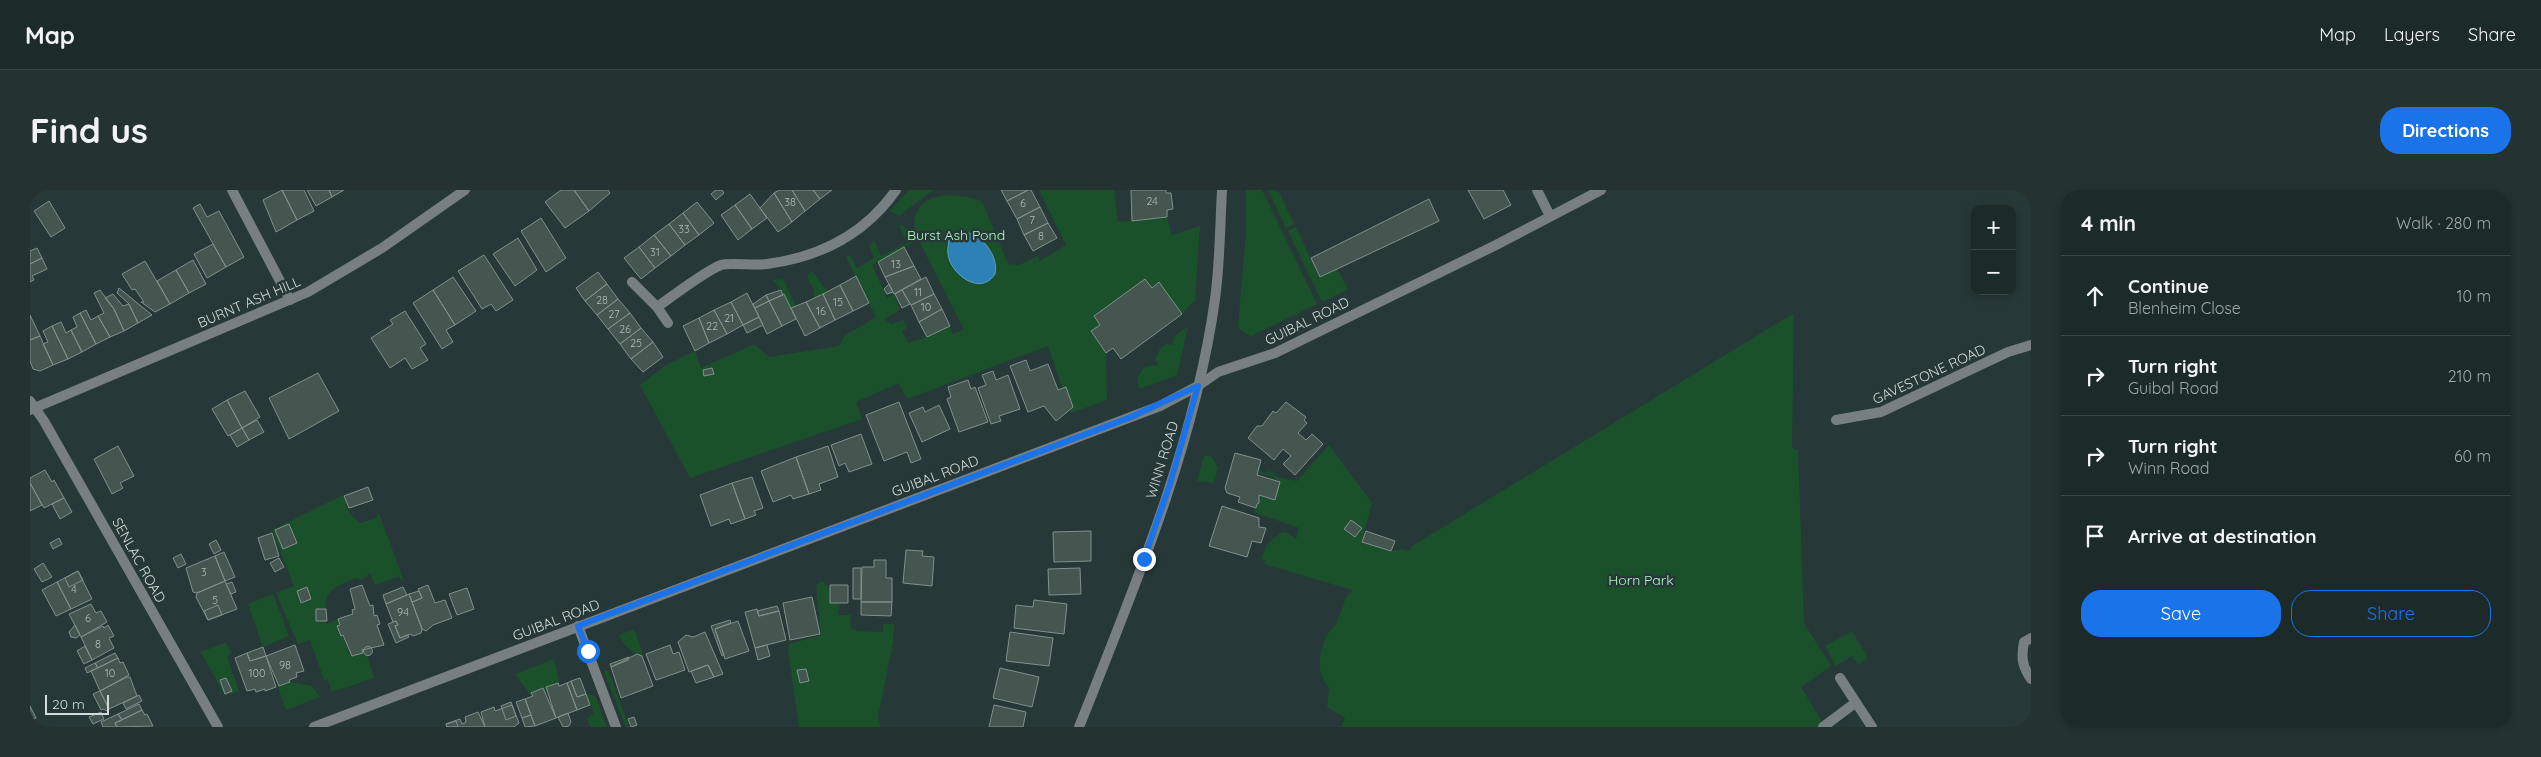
<!DOCTYPE html>
<meta charset="utf-8">
<style>
body{margin:0;font-family:Quicksand,sans-serif;background:#253232;color:#f1f3f6}
.controls{position:absolute;right:15px;top:15px;display:grid;overflow:hidden;border-radius:10px;box-shadow:0 2px 8px #0003}
.controls button{width:45px;height:45px;display:grid;place-items:center;padding:0;border:0;border-bottom:1px solid #3b4647;background:#1d2a2a;color:#f1f3f6;font:25px sans-serif}
.scale{position:absolute;left:15px;bottom:12px;width:64px;box-sizing:border-box;padding-left:5px;border:2px solid #d2dcdc;border-top:0;font-size:14px;line-height:18px;white-space:nowrap;color:#d2dcdc;-webkit-text-stroke:4px #273838;paint-order:stroke}
.stop{position:absolute;width:15px;height:15px;margin:-11px;border:4px solid #1a73e8;border-radius:50%;background:#fff}
.stop.end{background:#1a73e8;border-color:#fff;box-shadow:0 1px 5px #0008}
.list{margin:0;padding:0;list-style:none}
h2{display:flex;justify-content:space-between;align-items:center;height:65px;margin:0;padding:0 20px;font-size:21px}
h2 small{font-size:16px;font-weight:400;color:#a0a7a8}
.list li{display:grid;grid-template-columns:32px 1fr auto;gap:15px;align-items:center;box-sizing:border-box;height:80px;padding:0 20px;border-top:1px solid #3b4647}
.list b{display:block;font-size:19px;white-space:nowrap}
.list p{margin:0;font-size:16px;white-space:nowrap;color:#a0a7a8}
.list em{font-size:16px;font-style:normal;color:#a0a7a8}
.actions{display:flex;gap:10px;padding:15px 20px}
.actions a{flex:1;padding:11px 0;border:1px solid #1a73e8;border-radius:20px;text-align:center;font-size:18px;color:#1a73e8}
.actions .main{background:#1a73e8;color:#fff}
.icon{flex:none;width:28px;height:28px;fill:none;stroke:currentColor;stroke-width:2;stroke-linecap:round;stroke-linejoin:round}
.map{position:relative;flex:none;width:2001px;height:537px;overflow:hidden;border-radius:20px}
header{display:flex;align-items:center;gap:30px;box-sizing:border-box;height:70px;padding:0 25px;background:#1d2a2a;border-bottom:1px solid #3b4647}
header strong{font-size:24px}
nav{display:flex;gap:28px;margin-inline-start:auto;font-size:18px}
.intro{display:flex;align-items:center;justify-content:space-between;box-sizing:border-box;height:120px;padding:0 30px}
h1{margin:0;font-size:35px}
.button{padding:12px 22px;border-radius:20px;background:#1a73e8;color:#fff;font-size:18px;font-weight:700}
main{display:flex;gap:30px;padding:0 30px}
aside{flex:1;background:#1d2a2a;border-radius:20px;box-shadow:0 2px 8px #0003}
.map>svg:first-child{display:block}
.green{fill:#1a512b}
.water{fill:#2c81b6;stroke:#5e9cc1}
.building{fill:#455550;stroke:#80918c}
.lines{fill:none;stroke-linecap:round;stroke-linejoin:round}
.minor{stroke:#787f82;stroke-width:10}
.tertiary{stroke:#787f82;stroke-width:10}
.route{stroke:#1a73e8;stroke-width:6}
.labels{text-anchor:middle;stroke-width:5;stroke-linejoin:round;paint-order:stroke}
.number-label{font-size:11px;fill:#afbab9}
.park-label{font-size:14px;fill:#aafabd;stroke:#273838}
.street-label{font-size:14px;fill:#d2dcdc;stroke:#273838}
</style>
<header>
<strong>Map</strong>
<nav><a>Map</a><a>Layers</a><a>Share</a></nav>
</header>
<div class="intro"><h1>Find us</h1><a class="button">Directions</a></div>
<main>
<div class="map">
<svg width="2001" height="537" viewBox="0 0 2001 537">
<rect width="100%" height="100%" fill="#273838"/>
<path class="green" d="M879,0H903L869,26L860,21Z
M1009,0H1084L1088,32L1137,27L1142,45L1170,36L1165,110L1152,124L1129,93L1061,141L1076,163L1077,210L1041,223L1018,156L877,209L869,193L826,212L832,229L660,288L610,195L636,175L665,161L671,178L724,154L739,167L809,156L814,146L846,127L816,67L820,65L827,78L844,68L839,56L844,50L851,66L877,53L869,35H871L876,38L883,52L842,75L857,108L864,104L870,120L854,129L861,134L873,130L877,138L872,141L878,153L897,147L920,136L922,144L934,140L885,43C879,1 922,1 952,11L978,74L989,75L1008,66L1010,71L1036,55Z
M1216,0H1232L1287,114L1221,146L1208,138L1216,42Z
M1238,0L1249,2L1264,34L1256,38Z
M1266,37L1289,87L1307,79L1318,99L1292,112L1258,41Z
M781,81C789,85 789,97 797,99V102L784,108V101L777,86Z
M753,89L766,116L761,118L751,98L742,90Z
M1764,123L1762,258L1768,260L1774,433L1801,476L1771,497L1793,533L1789,537H1311L1315,528L1297,517L1299,498C1286,482 1288,466 1296,447C1299,441 1305,437 1307,431C1313,419 1313,409 1322,400L1234,374L1235,370L1231,369L1237,354L1252,342L1258,343L1266,349L1269,338L1224,322L1229,305L1245,309L1250,293L1235,287L1245,290L1244,287L1229,283L1230,281L1237,283L1239,280L1247,287L1267,291L1299,255L1342,313L1331,354L1332,352L1361,361L1372,359L1380,361L1382,356Z
M1158,136L1147,185L1109,199L1107,189C1112,179 1115,173 1128,176L1125,169L1130,159L1136,154L1143,155L1144,147Z
M1174,265L1182,267L1188,278L1184,293L1167,291Z
M313,305L320,324L330,333L346,328L349,323L374,391L368,387L345,395L340,383L332,390L327,388C299,399 292,401 297,434L308,429L310,435L308,436L320,464L323,466L333,463L334,465H337L344,488L302,502L297,489L294,490L280,450L268,454L246,403L264,396L242,340Z
M792,391L800,399V413H810L808,425H821L820,437L826,441L853,442V434H864L863,453L848,527L851,537H769L758,460L759,454L791,445L786,395Z
M243,404L259,446L233,457L218,414Z
M604,439L613,465L612,466C601,462 593,455 589,445Z
M1822,441L1838,468L1828,474L1822,466L1806,476L1795,456Z
M196,452L201,463L197,467L209,501L195,506L171,462Z
M524,469L530,495L527,493L516,497L518,500L514,501L513,498L502,502L501,506L485,484Z
M578,480L599,537H596L574,482Z
M260,492L282,496L290,507L256,520L247,495Z
M557,505H563L566,508L577,537H560L557,528L564,524Z"/>
<path class="water" d="M934,42C952,44 969,66 965,84C951,107 920,84 918,64C917,59 919,53 919,48Z"/>
<path class="building" d="M252,0L267,30L246,42L233,10Z
M252,0H274L284,21L267,30Z
M277,0H299L302,7L286,16Z
M299,0H314L302,7Z
M531,0H544L559,21L535,38L515,12Z
M544,0H578L580,3L559,21Z
M686,0H692L694,3L686,10L681,4Z
M749,0H762L775,21L762,32L744,3Z
M762,0H783L790,9L775,21Z
M783,0H802L790,9Z
M971,0H998L977,11Z
M998,0H1001L1010,17L987,29L977,11Z
M1101,0H1136V3H1141L1143,19L1137,20V27L1102,31Z
M1438,0H1473L1481,15L1454,29Z
M744,3L762,32L748,42L730,18Z
M720,4L737,28L722,39L705,15Z
M1399,9L1409,31L1290,87L1281,68Z
M19,11L35,38L21,47L4,21Z
M667,12L684,33L669,45L653,23Z
M170,14L177,27L189,21L214,67L196,77L163,18Z
M705,15L722,39L708,50L691,25Z
M1010,17L1018,33L994,45L987,29Z
M653,23L669,45L655,55L639,34Z
M511,28L536,68L516,82L491,41Z
M1018,33L1027,48L1003,61L994,45Z
M639,34L655,55L641,66L624,45Z
M624,45L641,66L625,78L609,57Z
M488,48L507,80L485,96L463,64Z
M183,54L196,77L177,88L164,64Z
M609,57L625,78L611,89L594,68Z
M874,57L884,76L855,87L848,72Z
M7,58L12,68L0,74V61Z
M454,65L483,110L466,121L461,114L452,119L428,81Z
M12,68L17,79L2,86L4,90L0,92V74Z
M163,70L176,94L159,103L146,80Z
M115,71L140,114L125,122L111,112H114L105,99L102,100L92,84Z
M884,76L891,89L864,104L855,87Z
M146,80L159,103L140,114L127,91Z
M568,82L577,94L555,111L546,98Z
M826,86L839,113L823,121L810,95Z
M423,87L446,121L425,135L403,100Z
M896,87L904,104L881,115L872,100Z
M1115,89L1122,98L1129,92L1152,124L1091,169L1083,158L1076,163L1061,141L1070,135L1064,126Z
M577,94L588,109L567,125L555,111Z
M859,94L863,102L857,104L854,99Z
M810,95L823,121L805,130L793,104Z
M89,98L122,125L108,133L99,114L87,103Z
M70,100L84,119L94,141L80,147L68,126L74,123L64,103Z
M403,100L425,135L416,140L423,152L412,159L383,113Z
M751,100L753,105L739,111L736,105Z
M872,100L880,114L872,118L865,104Z
M717,103L729,127L713,135L701,112Z
M83,104L93,116L99,114L108,133L94,141L84,119L75,108Z
M754,104L766,129L752,136L739,111Z
M793,104L805,130L790,138L776,112Z
M904,104L912,119L889,132L881,115Z
M736,105L739,111L725,118L723,114Z
M588,109L600,123L578,139L567,125Z
M739,111L752,136L737,144L725,118Z
M701,112L713,135L697,144L684,120Z
M776,112L790,138L775,146L761,118Z
M912,119L920,136L897,147L889,132Z
M56,120L61,130L68,126L80,147L66,154L50,123Z
M684,120L697,144L679,153L669,128Z
M375,121L396,154L390,158L398,170L382,179L375,168L360,178L341,148L363,134L360,130Z
M50,123L66,154L52,162L41,140L47,137L43,127Z
M600,123L611,138L590,154L578,139Z
M0,125L10,146L0,150Z
M729,127L733,135L717,143L713,135Z
M669,128L679,153L665,161L653,136Z
M31,132L36,143L41,140L52,162L38,169L22,136Z
M22,136L38,169L23,175L13,154L18,152L13,141Z
M611,138L623,152L601,169L590,154Z
M10,146L23,175L10,181L3,179L0,171V150Z
M623,152L633,167L613,182L601,169Z
M996,170L1000,181L1018,174L1028,200L1036,197L1043,217L1026,231L1014,216L998,222L980,176Z
M682,178L684,184L674,186L673,180Z
M963,181L966,190L978,185L990,219L969,226L971,231L961,234L948,198L956,195L952,185Z
M288,183L309,221L259,249L239,208Z
M938,190L941,199L945,197L958,232L929,242L917,209L921,207L918,197Z
M215,201L230,227L212,238L197,210Z
M197,210L212,238L198,246L182,219Z
M869,212L891,269L881,273L877,262L854,271L836,225Z
M1256,212L1276,227L1274,230L1277,233L1268,243L1276,250L1282,244L1293,254L1265,285L1253,274L1261,266L1253,259L1244,270L1218,248L1227,236H1232L1243,221L1246,223Z
M909,215L920,239L892,252L879,223L893,217L895,222Z
M227,230L234,242L219,250L212,238Z
M212,238L219,250L207,257L200,245Z
M831,244L842,274L819,282L815,273L809,276L801,255Z
M88,256L104,286L90,293L93,298L82,304L64,269Z
M798,256L808,287L789,294L791,300L779,304L766,267Z
M1205,263L1231,270L1227,285L1250,292L1245,310L1229,305V313L1227,314L1226,318L1208,312L1210,307L1197,303L1195,298Z
M766,267L779,304L763,309L761,305L743,312L731,281Z
M15,280L22,292L24,290L34,308L14,318L0,293V288Z
M722,287L733,318L724,321L726,325L715,329L702,293Z
M0,293L12,315L0,321Z
M702,293L715,329L701,334L699,329L681,336L670,305Z
M338,297L343,310L319,318L314,306Z
M34,308L42,322L30,329L22,314Z
M1192,316L1229,328V337L1236,338L1231,353L1222,351L1217,367L1179,356Z
M1321,330L1332,338L1325,347L1314,339Z
M259,334L267,353L253,359L245,340Z
M1061,341V371L1024,372L1023,342Z
M1336,341L1365,351L1361,361L1332,352Z
M242,343L249,366L235,370L228,348Z
M29,348L32,354L23,359L20,353Z
M186,350L191,360L184,364L179,354Z
M876,360L893,361L892,366L904,367L902,396L873,393Z
M194,362L205,387L195,391L185,366Z
M151,364L156,374L148,378L143,368Z
M185,366L195,391L167,403L163,402L156,378Z
M249,368L254,377L245,382L240,373Z
M844,370H856V388H862V412H831L832,377H844Z
M13,373L22,387L12,392L4,379Z
M823,378H831V409H823Z
M1050,378L1051,404L1019,405L1018,379Z
M48,381L62,409L41,419L27,392Z
M48,381L53,390L39,397L35,388Z
M195,391L207,419L178,430L166,407L167,403Z
M27,392L41,419L26,426L12,400Z
M202,392L206,402L201,404L196,394Z
M332,395L340,416L343,415L344,426L347,425L350,434L347,435L354,455L332,460L333,463L322,466L313,445L311,446L307,436L310,435L308,429L323,424L322,420L325,419L320,399Z
M398,395L405,413L415,410L422,428L403,435L396,441L392,439L382,412L392,408L388,399Z
M800,395H818V413H800Z
M277,397L281,409L271,413L267,401Z
M373,397L377,405L356,414L353,405Z
M437,398L444,419L427,425L419,404Z
M389,401L392,408L382,412L379,404Z
M379,404L392,439L391,443L383,446L380,444L370,448L365,436L368,435L366,431L363,432L356,414Z
M782,407L790,444L760,450L753,413Z
M1004,410L1037,414L1034,444L984,438L986,415L1003,417Z
M831,412H862L861,426L831,425Z
M61,414L66,423L71,421L77,432L51,447L39,424Z
M188,415L192,425L178,430L174,421Z
M747,416L749,421L729,426L727,421Z
M286,419H296L297,431H286Z
M727,419L729,426L749,421L756,450L725,458L715,422Z
M700,430L701,433L685,439L694,465L692,466L681,436Z
M366,431L368,435L365,436L370,448L378,445L379,447L366,453L358,434Z
M708,431L719,461L695,469L685,439Z
M45,435L50,445L46,448L41,447L39,442Z
M78,435L84,446L79,448L84,458L62,470L51,447L73,436L74,438Z
M675,442L693,484L684,487L678,475L659,482L648,452L656,445L663,447Z
M980,442L1023,448L1019,476L976,471Z
M265,455L274,481L266,483L267,487L259,490L260,492L249,496L236,466Z
M640,455L643,464L649,462L655,480L626,490L616,464Z
M737,455L740,466L728,470L725,458Z
M55,456L62,470L54,474L47,461Z
M333.5 461a4.5 4.5 0 1 1 9 0a4.5 4.5 0 1 1-9 0Z
M233,457L236,466L220,471L217,463Z
M85,463L88,468L68,478L65,473Z
M217,463L220,471L236,466L246,497L235,501V499L226,502L225,499L217,501L205,468Z
M607,464L612,466L623,496L591,508L581,477Z
M599,467L598,470L581,477L580,474Z
M88,468L90,473L93,472L99,485L70,501L61,481Z
M65,473L68,478L57,483L55,478Z
M678,475L684,487L666,493L661,481Z
M970,478L1009,487L1002,517L963,508Z
M776,479L779,491L770,493L767,480Z
M97,487H100L107,506L79,519L70,501Z
M196,488L202,501L195,504L190,490Z
M550,488L556,504L547,507L541,491Z
M541,491L547,507L556,504L560,515L547,520L537,493Z
M528,493L529,496L537,493L547,520L526,528L516,497Z
M513,498L526,528L505,536L495,509L503,506L501,503Z
M70,501L79,519L76,521L74,519L71,520L63,504Z
M109,505L112,511L96,519L93,513Z
M495,509L501,525L492,528L486,512Z
M481,512L486,526L476,530L471,516Z
M109,514L112,520L92,530L88,524Z
M482,515L489,533L484,537H455L451,522L464,517L465,521Z
M964,515L996,522L993,537H959Z
M0,516L6,528L0,531Z
M112,520L115,525L117,524L123,536L87,537L85,533Z
M71,522L74,529L63,534L59,527Z
M448,522L455,537H417L416,534L430,529L432,534L436,532L435,527Z
M538,523L541,532L539,536L533,537L528,527Z
M88,524L92,530L85,533L87,537H73L71,532Z
M501,525L505,536L495,537L492,528Z
M604,527L607,535L601,537L598,529Z
M426,531L428,537H417L416,534Z"/>
<g class="lines">
<path class="minor" d="M202,0L260,110
M1507,0L1520,26
M602,92L627,117C643,106 675,81 691,75C699,72 725,76 737,74C790,67 835,44 866,0
M627,117L638,133
M0,211L14,231L188,537
M1806,230L1851,222L1978,162L2001,155
M548,436L586,537
M2001,448L1994,452C1991,467 1992,476 2001,489
M1810,488L1842,537
M284,537L1130,216L1168,196L1188,182L1245,163L1466,55L1571,0
M1793,537L1825,513
M2000,537H2001"/>
<path class="tertiary" d="M0,220L278,102L352,58L435,0
M1049,537C1103,401 1165,255 1185,109C1190,73 1190,36 1192,0"/>
</g>
<g class="lines">
<path class="route" d="M558,461L548,436L1101,227L1168,196L1140,294L1114,369"/>
</g>
<g class="labels">
<g class="number-label">
<text x="1122" y="15">24</text>
<text x="760" y="16">38</text>
<text x="993" y="17">6</text>
<text x="1002" y="34">7</text>
<text x="654" y="43">33</text>
<text x="1011" y="50">8</text>
<text x="625" y="66">31</text>
<text x="866" y="78">13</text>
<text x="888" y="106">11</text>
<text x="572" y="114">28</text>
<text x="808" y="116">15</text>
<text x="896" y="121">10</text>
<text x="791" y="125">16</text>
<text x="584" y="128">27</text>
<text x="699" y="132">21</text>
<text x="682" y="140">22</text>
<text x="595" y="143">26</text>
<text x="606" y="157">25</text>
<text x="174" y="386">3</text>
<text x="44" y="403">4</text>
<text x="185" y="414">5</text>
<text x="373" y="426">94</text>
<text x="58" y="432">6</text>
<text x="68" y="458">8</text>
<text x="255" y="479">98</text>
<text x="80" y="487">10</text>
<text x="227" y="487">100</text>
</g>
<g class="park-label">
<text x="926" y="50">Burst Ash Pond</text>
<text x="1611" y="395">Horn Park</text>
</g>
<g class="street-label">
<text transform="translate(219 112) rotate(-23)" y="5">BURNT ASH HILL</text>
<text transform="translate(1277 131) rotate(-26)" y="5">GUIBAL ROAD</text>
<text transform="translate(1899 184) rotate(-25)" y="5">GAVESTONE ROAD</text>
<text transform="translate(1132 270) rotate(-73)" y="5">WINN ROAD</text>
<text transform="translate(905 286) rotate(-21)" y="5">GUIBAL ROAD</text>
<text transform="translate(109 370) rotate(61)" y="5">SENLAC ROAD</text>
<text transform="translate(526 430) rotate(-21)" y="5">GUIBAL ROAD</text>
</g>
</g>
</svg>
<div class="controls">
<button>+</button>
<button>−</button>
</div>
<div class="scale">20 m</div>
<div class="stop" style="left:558px;top:461px"></div>
<div class="stop end" style="left:1114px;top:369px"></div>
</div>
<aside>
<h2>4 min<small>Walk · 280 m</small></h2>
<ul class="list">
<li><svg class="icon" aria-label="ahead" viewBox="0 0 24 24"><path d="M12 20V5M6 11l6-6 6 6"/></svg><div><b>Continue</b><p>Blenheim Close</p></div><em>10 m</em></li>
<li><svg class="icon" aria-label="right" viewBox="0 0 24 24"><path d="M7 20v-9h11M14 6l5 5-5 5"/></svg><div><b>Turn right</b><p>Guibal Road</p></div><em>210 m</em></li>
<li><svg class="icon" aria-label="right" viewBox="0 0 24 24"><path d="M7 20v-9h11M14 6l5 5-5 5"/></svg><div><b>Turn right</b><p>Winn Road</p></div><em>60 m</em></li>
<li><svg class="icon" aria-label="arrive" viewBox="0 0 24 24"><path d="M6 21V4h12l-3 4 3 4H6"/></svg><div><b>Arrive at destination</b></div></li>
</ul>
<div class="actions"><a class="main">Save</a><a>Share</a></div>
</aside>
</main>
